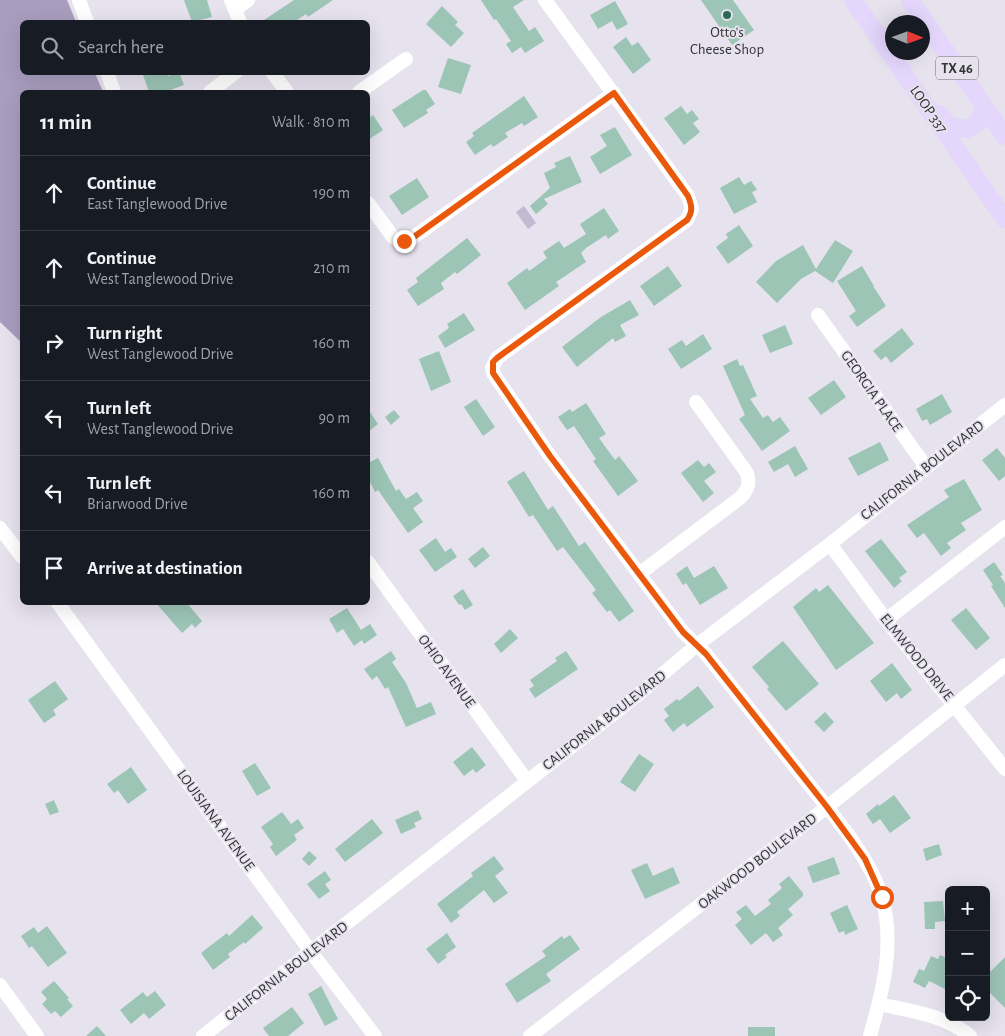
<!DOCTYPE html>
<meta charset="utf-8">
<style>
body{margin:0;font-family:"Alegreya Sans",sans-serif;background:#242831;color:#f1f3f6}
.controls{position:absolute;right:15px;bottom:15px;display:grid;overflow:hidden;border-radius:8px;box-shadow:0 5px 20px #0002}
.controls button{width:45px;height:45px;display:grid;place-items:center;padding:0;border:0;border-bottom:1px solid #363941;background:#171b24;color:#f1f3f6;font:25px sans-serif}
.compass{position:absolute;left:885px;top:15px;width:45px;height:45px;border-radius:50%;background:#171b24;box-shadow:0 5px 20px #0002;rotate:91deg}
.stop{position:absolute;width:15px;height:15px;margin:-11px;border:4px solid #ea580c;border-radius:50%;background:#fff}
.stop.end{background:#ea580c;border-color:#fff;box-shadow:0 1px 5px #0008}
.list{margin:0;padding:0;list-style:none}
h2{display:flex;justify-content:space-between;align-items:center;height:65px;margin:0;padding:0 20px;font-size:21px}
h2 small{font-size:16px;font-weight:400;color:#9ea1a6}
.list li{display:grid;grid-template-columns:32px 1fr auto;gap:15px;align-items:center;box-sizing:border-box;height:75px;padding:0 20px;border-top:1px solid #363941}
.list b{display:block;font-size:19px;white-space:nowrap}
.list p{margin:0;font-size:16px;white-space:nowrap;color:#9ea1a6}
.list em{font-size:16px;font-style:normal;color:#9ea1a6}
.icon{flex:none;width:28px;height:28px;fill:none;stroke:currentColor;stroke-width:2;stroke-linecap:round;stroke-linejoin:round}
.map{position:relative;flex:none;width:1005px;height:1036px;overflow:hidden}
.search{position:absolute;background:#171b24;box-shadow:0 5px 20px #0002;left:20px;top:20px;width:350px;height:55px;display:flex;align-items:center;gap:12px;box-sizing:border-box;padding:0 18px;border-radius:8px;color:#9ea1a6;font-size:19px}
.panel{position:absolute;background:#171b24;box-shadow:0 5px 20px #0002;left:20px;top:90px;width:350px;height:515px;border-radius:8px}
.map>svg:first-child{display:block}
.green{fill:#c2b9d3}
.forest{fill:#a99dbe}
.building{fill:#9cc5b6}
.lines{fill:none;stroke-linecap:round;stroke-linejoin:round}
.minor{stroke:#fff;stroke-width:14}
.major{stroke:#e5d6fc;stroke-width:18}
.route{stroke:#ea580c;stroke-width:6}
.poi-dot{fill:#2a6956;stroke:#e6e2ee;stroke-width:2}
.labels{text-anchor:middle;stroke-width:4;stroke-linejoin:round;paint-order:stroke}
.shield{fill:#e6e2ee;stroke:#69686e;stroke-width:1}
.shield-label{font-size:14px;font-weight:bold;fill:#343337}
.poi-label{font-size:15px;fill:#343337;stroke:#e6e2ee}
.street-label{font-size:15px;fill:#343337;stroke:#e6e2ee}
</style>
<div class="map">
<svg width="1005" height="1036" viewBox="0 0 1005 1036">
<rect width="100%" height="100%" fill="#e6e2ee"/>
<path class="green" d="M524,206L536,223L528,229L516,212Z"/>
<path class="forest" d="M0,0H67L76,22H22V72L95,73L103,92H22V343L0,322Z"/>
<path class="building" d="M184,0H207L212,17L192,22Z
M294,0H333L308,17L306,14L294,22H261Z
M481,0H524L513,7L529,31L535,27L544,41L525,53L521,47L512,53L506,44L511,41L496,19L494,20Z
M701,0H733L754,30L732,45Z
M615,1L628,24L617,30L612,21L598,29L590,15Z
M442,6L458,22L455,25L464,33L451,47L426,24Z
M626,37L632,46L638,42L651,60L633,74L613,47Z
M448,58L471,65L461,94L438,87Z
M148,72H167L168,76L179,72L184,85L165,92H149L143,75Z
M423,90H426L435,104L426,110L428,113L404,128L392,110Z
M524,96L538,117L524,126L522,123L505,133L508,137L493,147L491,144L475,155L466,142L474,136L472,133Z
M681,106L687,114L692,110L699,119L693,123L700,132L684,145L664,118Z
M373,115L383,130L368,140V119Z
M615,127L632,155L600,174L590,157L607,146L600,135Z
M570,156L582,182L544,199L548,204L536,214L530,206L550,188L544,173L556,167L554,163Z
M739,177L744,185L751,181L757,190L752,192L757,202L734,214L720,188Z
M417,178L429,197L402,215L389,196Z
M604,208L619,231L608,239L606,235L586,248L581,253L586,262L556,282L559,286L525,310L507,283L527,268L529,271L547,258L543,252L559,241L564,248L586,234L580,224Z
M739,225L753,246L728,264L716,247L728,238L726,234Z
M467,238L481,255L457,274L455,272L441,283L444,289L418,306L407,290L418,282L416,278Z
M835,240L853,251L833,283L815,271L801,279L777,303L756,282L776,261L803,245L816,269Z
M668,266L682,286L654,306L640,286Z
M862,266L874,286H873L886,306L857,327L849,316L856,311L837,281Z
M630,300L639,315L620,325L626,336L615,342L613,338L577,367L562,347L601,317Z
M464,313L475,330L445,348L438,336L449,328L447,324Z
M785,325L793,344L770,353L762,335Z
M902,328L914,344L891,363L886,356L881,360L873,351Z
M703,334L712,349L681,369L668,349L682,340L686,346Z
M439,351L451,382L431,391L419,359Z
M737,359L740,366L743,365L757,396L750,399L763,418L768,415L773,422L780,417L790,431L762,451L739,419L745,415L723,366Z
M834,380L846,397L821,415L808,398Z
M942,394L952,412L930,425L927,419L922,421L916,409Z
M476,399L495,427L483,436L464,407Z
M586,403L606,434L599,438L615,460L619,456L638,481L618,496L593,461L596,459L574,426L567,430L558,417L570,409L572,412Z
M368,409L378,424L368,432Z
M394,410L400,417L391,425L385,417Z
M880,442L889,460L858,476L848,458Z
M795,446L808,469L795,477L788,464L774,472L768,462Z
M997,448L1005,458V476L999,481L982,460Z
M378,458L396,491L399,489L406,499L417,492L423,501L413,508L423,522L408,533L378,490L375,492L368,478V463Z
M698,460L704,467L709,463L716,472L704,481L714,493L703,502L681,473Z
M524,471L548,510L553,506L579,546L585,542L634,611L619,622L610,610L607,612L592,593L596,590L563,547L557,551L533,515L529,517L507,482Z
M964,479L982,510L961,523L966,530L947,543L951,548L941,556L924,533L917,538L907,525L949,497L944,490Z
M436,538L445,552L451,548L457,557L435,572L419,550Z
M881,539L907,572L899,578L902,581L894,588L865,551Z
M483,547L490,556L475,568L468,559Z
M994,562L1003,575L1000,576L1005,583V608L991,586L993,585L983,570Z
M687,566L694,578L714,566L728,588L700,605L686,583L683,585L676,574Z
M828,585L874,643L836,670L793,607L816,588L819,592Z
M463,589L473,605L465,610L461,604L459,605L453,596Z
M155,602H186L202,621L195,628L192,624L182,633Z
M347,608L361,630L370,624L377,635L364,644L362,640L354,646L343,629L337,633L329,619Z
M966,608L990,638L976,650L951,620Z
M510,629L518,638L501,653L494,644Z
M783,641L819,684L786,711L767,689L769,687L752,667Z
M391,651L396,659L392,662L406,683L417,708L431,702L436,714L406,727L388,687L385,689L377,676L372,680L364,669Z
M566,651L578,669L535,698L529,689L534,686L530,680L557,661L555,658Z
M892,663L912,690L901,699L897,693L886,702L870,681Z
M55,681L68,699L53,710L56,715L44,723L28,700Z
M698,686L714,707L687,727L684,723L673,732L664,720L669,716L664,709L677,699L679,701Z
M825,712L834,722L824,732L814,722Z
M472,747L486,765L476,773L473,769L464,776L453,762Z
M639,754L654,764L635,792L620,782Z
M255,763L271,788L257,796L242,771Z
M131,767L147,790L128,804L118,790L114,793L107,784Z
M894,795L911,818L890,833L880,819L873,824L866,814L878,804L879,806Z
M54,800L59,812L50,815L45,804Z
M418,810L422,819L414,823L416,827L401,834L395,820Z
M282,812L291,824L298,819L304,828L294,835L297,840L276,856L270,847L273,844L261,827Z
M372,819L383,833L345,862L335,849Z
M939,844L942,855L926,861L923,849Z
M309,851L317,858L309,866L302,859Z
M494,856L504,869L495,876L508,893L494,903L484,890L457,912L460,916L451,923L437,904L473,876L471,873Z
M834,857L840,874L813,883L807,867Z
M647,863L653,876L673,867L680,883L645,899L631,870Z
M325,871L331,880L325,884L330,891L319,899L307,884Z
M789,876L803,893V896L788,909L793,915L778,928L783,935L773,942L766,933L751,945L735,925L742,919L736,912L746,905L755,916L771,904L768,900L782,888L779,884Z
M943,901L945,921L935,922V929H925L924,902Z
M847,905L858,929L845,935L844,931L839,933L830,913Z
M252,915L263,928L245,944L244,942L228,954L230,957L213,970L201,953L227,933L229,936Z
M47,926L67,953L48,967L32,946L29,948L21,936L34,927L38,933Z
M447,933L456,947L445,955L447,957L438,964L426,949Z
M570,935L580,949L546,974L551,981L517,1003L505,984L546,956L542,951L562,936L564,939Z
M940,955L949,959V991L929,981L925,988L913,982L919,969L924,971L931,956L938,959Z
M1005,957V1008L986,989V976Z
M54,981L69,998L67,999L73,1006L61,1017L55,1011L51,1014L42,1004L47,999L41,992Z
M321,986L338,1019L325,1026L308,994Z
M155,991L166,1005L149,1019L144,1013L131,1024L120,1010L143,992L147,997Z
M292,1007L304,1023L288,1036H269L263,1028Z
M97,1026L106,1036H86Z
M748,1027H775V1036H748Z"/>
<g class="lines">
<path class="minor" d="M79,0L87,22
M231,0L240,22
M545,0L688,196L692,209L687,220L497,358L492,368L493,373L550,456L683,632L706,654C738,695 771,736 803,777C830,811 870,856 882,898C895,945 883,990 870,1036
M235,10L248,0
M107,72L114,92
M272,72L287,92
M210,92L236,72
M359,92L406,59
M368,203L393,237C399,241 403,241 411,239L614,93
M818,315L926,467
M0,528L22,557
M830,544L886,620L1005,769
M368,562L527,781
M639,574L740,498C748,490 750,484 747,473L696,402
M57,602L311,952L375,1036
M886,620L1005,527
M0,985L37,1036
M879,1004C910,1011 945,1015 970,1036
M203,1036L640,693L697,645L830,544L1005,405
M530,1036L827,807L1005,665"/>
<path class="major" d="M853,0L1005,219
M910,0L1005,136
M939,114L950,126L967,129L977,124L985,107"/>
</g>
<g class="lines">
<path class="route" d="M404,241L411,239L614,93L688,196C692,206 693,211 687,220L497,358L493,362V373L550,456L683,632L706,654L827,807L865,859L882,897"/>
</g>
<circle class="poi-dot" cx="727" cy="15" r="5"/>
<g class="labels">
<rect class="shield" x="936" y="56.5" width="42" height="23" rx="4"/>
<g class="shield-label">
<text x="957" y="73">TX 46</text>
</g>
<g class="poi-label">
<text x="727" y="37">Otto's<tspan x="727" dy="17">Cheese Shop</tspan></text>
</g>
<g class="street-label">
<text transform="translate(929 109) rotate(55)" y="5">LOOP 337</text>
<text transform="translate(872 391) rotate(55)" y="5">GEORGIA PLACE</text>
<text transform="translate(922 470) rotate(-38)" y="5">CALIFORNIA BOULEVARD</text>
<text transform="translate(917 657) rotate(51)" y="5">ELMWOOD DRIVE</text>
<text transform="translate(447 671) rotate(54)" y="5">OHIO AVENUE</text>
<text transform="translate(604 720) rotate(-38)" y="5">CALIFORNIA BOULEVARD</text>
<text transform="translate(216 820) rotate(54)" y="5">LOUISIANA AVENUE</text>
<text transform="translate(757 861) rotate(-38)" y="5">OAKWOOD BOULEVARD</text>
<text transform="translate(286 971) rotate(-38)" y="5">CALIFORNIA BOULEVARD</text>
</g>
</g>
</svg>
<div class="controls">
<button>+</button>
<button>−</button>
<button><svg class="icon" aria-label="locate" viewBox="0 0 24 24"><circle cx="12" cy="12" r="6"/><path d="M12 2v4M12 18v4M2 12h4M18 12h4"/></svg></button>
</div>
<svg class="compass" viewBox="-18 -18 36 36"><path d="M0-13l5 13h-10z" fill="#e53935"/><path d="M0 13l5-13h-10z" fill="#9ea1a6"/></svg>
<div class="stop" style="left:882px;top:897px"></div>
<div class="stop end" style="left:404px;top:241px"></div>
<div class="search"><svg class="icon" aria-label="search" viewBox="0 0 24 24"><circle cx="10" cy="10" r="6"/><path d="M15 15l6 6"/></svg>Search here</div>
<section class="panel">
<h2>11 min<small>Walk · 810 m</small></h2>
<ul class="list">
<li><svg class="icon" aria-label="ahead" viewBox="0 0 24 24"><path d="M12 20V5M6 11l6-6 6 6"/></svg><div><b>Continue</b><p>East Tanglewood Drive</p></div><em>190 m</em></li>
<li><svg class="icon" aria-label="ahead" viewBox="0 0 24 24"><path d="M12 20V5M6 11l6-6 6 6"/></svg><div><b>Continue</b><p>West Tanglewood Drive</p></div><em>210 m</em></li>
<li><svg class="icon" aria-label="right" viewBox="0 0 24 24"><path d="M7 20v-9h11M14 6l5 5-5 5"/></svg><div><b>Turn right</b><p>West Tanglewood Drive</p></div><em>160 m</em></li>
<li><svg class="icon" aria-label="left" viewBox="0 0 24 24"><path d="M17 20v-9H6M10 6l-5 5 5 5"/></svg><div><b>Turn left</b><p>West Tanglewood Drive</p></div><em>90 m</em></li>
<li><svg class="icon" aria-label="left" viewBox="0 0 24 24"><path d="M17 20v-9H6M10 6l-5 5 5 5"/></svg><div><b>Turn left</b><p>Briarwood Drive</p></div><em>160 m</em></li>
<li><svg class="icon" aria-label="arrive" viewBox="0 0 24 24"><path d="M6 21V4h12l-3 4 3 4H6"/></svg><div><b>Arrive at destination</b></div></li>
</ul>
</section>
</div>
